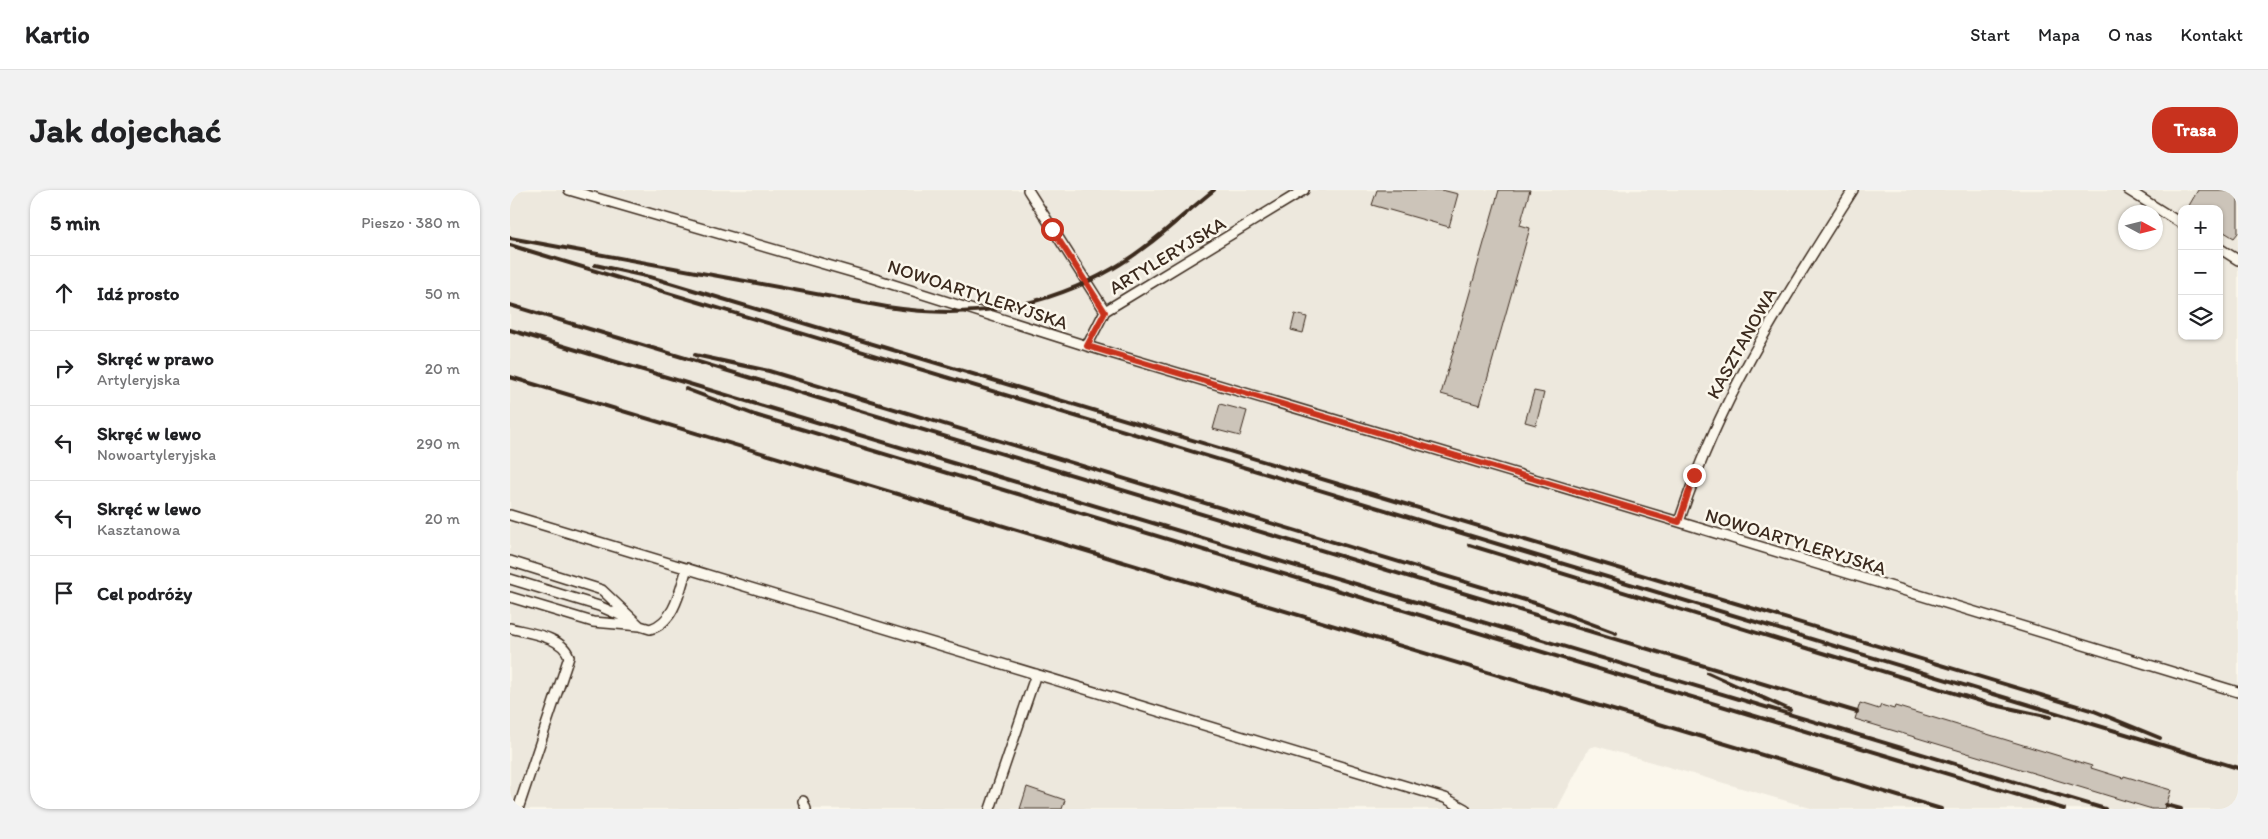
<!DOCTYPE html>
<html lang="pl">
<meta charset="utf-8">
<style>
body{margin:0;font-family:Itim,sans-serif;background:#f2f2f2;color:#202124}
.controls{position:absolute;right:15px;top:15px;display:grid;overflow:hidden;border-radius:10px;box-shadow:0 1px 4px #0004}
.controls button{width:45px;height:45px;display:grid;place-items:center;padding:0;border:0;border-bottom:1px solid #e0e0e0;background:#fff;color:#202124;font:25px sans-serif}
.compass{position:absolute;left:1608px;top:15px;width:45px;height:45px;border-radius:50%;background:#fff;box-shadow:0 1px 4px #0004;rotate:97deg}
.stop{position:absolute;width:15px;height:15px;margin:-11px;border:4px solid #c8321e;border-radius:50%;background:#fff}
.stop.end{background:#c8321e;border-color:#fff;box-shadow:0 1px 5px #0008}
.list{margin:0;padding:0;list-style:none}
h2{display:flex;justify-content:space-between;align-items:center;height:65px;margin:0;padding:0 20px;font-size:21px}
h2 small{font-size:16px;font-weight:400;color:#757577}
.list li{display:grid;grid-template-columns:32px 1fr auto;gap:15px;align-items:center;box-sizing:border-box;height:75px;padding:0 20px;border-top:1px solid #e0e0e0}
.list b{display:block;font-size:19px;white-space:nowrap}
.list p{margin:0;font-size:16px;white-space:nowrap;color:#757577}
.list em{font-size:16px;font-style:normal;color:#757577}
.icon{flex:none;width:28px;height:28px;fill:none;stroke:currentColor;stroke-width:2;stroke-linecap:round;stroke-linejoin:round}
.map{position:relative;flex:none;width:1728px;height:619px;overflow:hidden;border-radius:20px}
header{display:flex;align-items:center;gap:30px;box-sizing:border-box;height:70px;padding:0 25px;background:#fff;border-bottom:1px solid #e0e0e0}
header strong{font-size:24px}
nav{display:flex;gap:28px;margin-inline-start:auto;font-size:18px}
.intro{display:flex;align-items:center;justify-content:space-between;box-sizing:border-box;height:120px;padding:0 30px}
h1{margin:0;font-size:35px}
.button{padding:12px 22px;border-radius:20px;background:#c8321e;color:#fff;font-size:18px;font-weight:700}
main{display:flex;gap:30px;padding:0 30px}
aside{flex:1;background:#fff;border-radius:20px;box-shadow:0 1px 4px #0004}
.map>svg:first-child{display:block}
.built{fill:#ede8dd;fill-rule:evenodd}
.building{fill:#ccc4b9;stroke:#3b2a1e}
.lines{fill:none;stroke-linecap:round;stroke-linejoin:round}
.lane-casing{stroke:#3b2a1e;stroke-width:12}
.lane{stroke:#fbf7ec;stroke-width:9}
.rail{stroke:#3b2a1e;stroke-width:4}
.route{stroke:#c8321e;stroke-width:6}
.labels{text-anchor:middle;stroke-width:5;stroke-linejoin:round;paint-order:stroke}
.street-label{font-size:19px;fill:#3b2a1e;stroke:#fbf7ec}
</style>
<header>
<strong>Kartio</strong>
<nav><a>Start</a><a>Mapa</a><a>O nas</a><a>Kontakt</a></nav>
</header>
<div class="intro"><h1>Jak dojechać</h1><a class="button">Trasa</a></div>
<main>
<aside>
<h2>5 min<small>Pieszo · 380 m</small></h2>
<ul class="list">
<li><svg class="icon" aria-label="ahead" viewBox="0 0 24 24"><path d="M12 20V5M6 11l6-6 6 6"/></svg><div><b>Idź prosto</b></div><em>50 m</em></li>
<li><svg class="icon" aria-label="right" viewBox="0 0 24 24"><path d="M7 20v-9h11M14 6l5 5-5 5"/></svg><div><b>Skręć w prawo</b><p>Artyleryjska</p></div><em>20 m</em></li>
<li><svg class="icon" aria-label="left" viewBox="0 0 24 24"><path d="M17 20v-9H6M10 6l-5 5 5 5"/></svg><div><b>Skręć w lewo</b><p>Nowoartyleryjska</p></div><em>290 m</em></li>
<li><svg class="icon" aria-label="left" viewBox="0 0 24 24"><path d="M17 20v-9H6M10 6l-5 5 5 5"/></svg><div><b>Skręć w lewo</b><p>Kasztanowa</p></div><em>20 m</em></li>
<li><svg class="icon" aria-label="arrive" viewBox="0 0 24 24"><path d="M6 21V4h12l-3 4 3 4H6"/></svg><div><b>Cel podróży</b></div></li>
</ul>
</aside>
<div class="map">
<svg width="1728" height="619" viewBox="0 0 1728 619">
<rect width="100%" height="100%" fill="#fbf7ec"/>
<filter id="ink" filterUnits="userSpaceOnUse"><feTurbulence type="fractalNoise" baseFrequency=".02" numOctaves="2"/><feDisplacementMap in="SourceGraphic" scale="10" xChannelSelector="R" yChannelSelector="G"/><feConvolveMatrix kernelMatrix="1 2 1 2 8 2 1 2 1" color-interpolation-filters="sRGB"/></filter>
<g filter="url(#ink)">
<path class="built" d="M0,0H1728V619H1304L1086,556L1079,558L1047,619H0ZM1672,19H1709V146H1672ZM1616,22H1646V52H1616Z"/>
<path class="building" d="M867,0H932L948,4L939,37L862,15Z
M989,0H1020L1010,35L1020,38L970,215L931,204Z
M1688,0H1728V43L1724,48L1709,39V19H1677Z
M785,124L797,127L793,143L781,140Z
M1024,201L1034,203L1026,235L1015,232Z
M710,214L737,221L730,246L703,239Z
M1350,513L1369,519L1371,515L1384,519L1385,516L1582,576L1581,578L1613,588L1614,586L1661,600L1655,619H1642L1345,529Z
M517,597L555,610L552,619H510Z"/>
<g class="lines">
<g class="lane-casing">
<path id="lane" d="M59,0L359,87L577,156L1169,332L1728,502
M518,0L595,121
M1618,0L1672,34
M1709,58L1728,70
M577,156L595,121L794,0
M0,325L935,608L955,619
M1169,332C1209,208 1274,109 1343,0
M0,371L92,400L130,436
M0,389L89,416L121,430
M0,407L83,432L130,436L140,439C165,432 170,400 177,378
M0,438C18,443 53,446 59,467L8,619
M293,611L296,619
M480,619L526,484"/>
</g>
<use href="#lane" class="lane"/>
<path class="rail" d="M0,48L377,117C457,129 530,120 602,79C639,58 671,26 704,0
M0,55L19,61
M13,59L1728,578
M85,75L140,87L1584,521L1650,548
M0,115L1347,522
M0,140L1595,619
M185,165L259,181L1028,414L1106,443
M0,187L1431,619
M176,199L245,225L1554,619
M959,355L1480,514L1540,527
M1198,483L1280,520
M1656,615L1671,619"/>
</g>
</g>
<g class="lines" filter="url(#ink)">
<path class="route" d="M542,39L595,122L577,156L1169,332L1184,285"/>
</g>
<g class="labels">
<g class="street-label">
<text transform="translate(657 65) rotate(-31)" y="7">ARTYLERYJSKA</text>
<text transform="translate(468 104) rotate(18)" y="7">NOWOARTYLERYJSKA</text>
<text transform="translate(1231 153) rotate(-61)" y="7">KASZTANOWA</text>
<text transform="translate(1286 351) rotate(17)" y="7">NOWOARTYLERYJSKA</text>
</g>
</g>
</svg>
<div class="controls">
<button>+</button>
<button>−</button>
<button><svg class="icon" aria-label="layers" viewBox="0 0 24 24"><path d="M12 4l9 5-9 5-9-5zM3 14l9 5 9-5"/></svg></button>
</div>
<svg class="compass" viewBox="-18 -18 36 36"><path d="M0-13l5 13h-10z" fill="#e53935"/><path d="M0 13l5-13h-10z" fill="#757577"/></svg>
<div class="stop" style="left:542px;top:39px"></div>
<div class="stop end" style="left:1184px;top:285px"></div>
</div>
</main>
